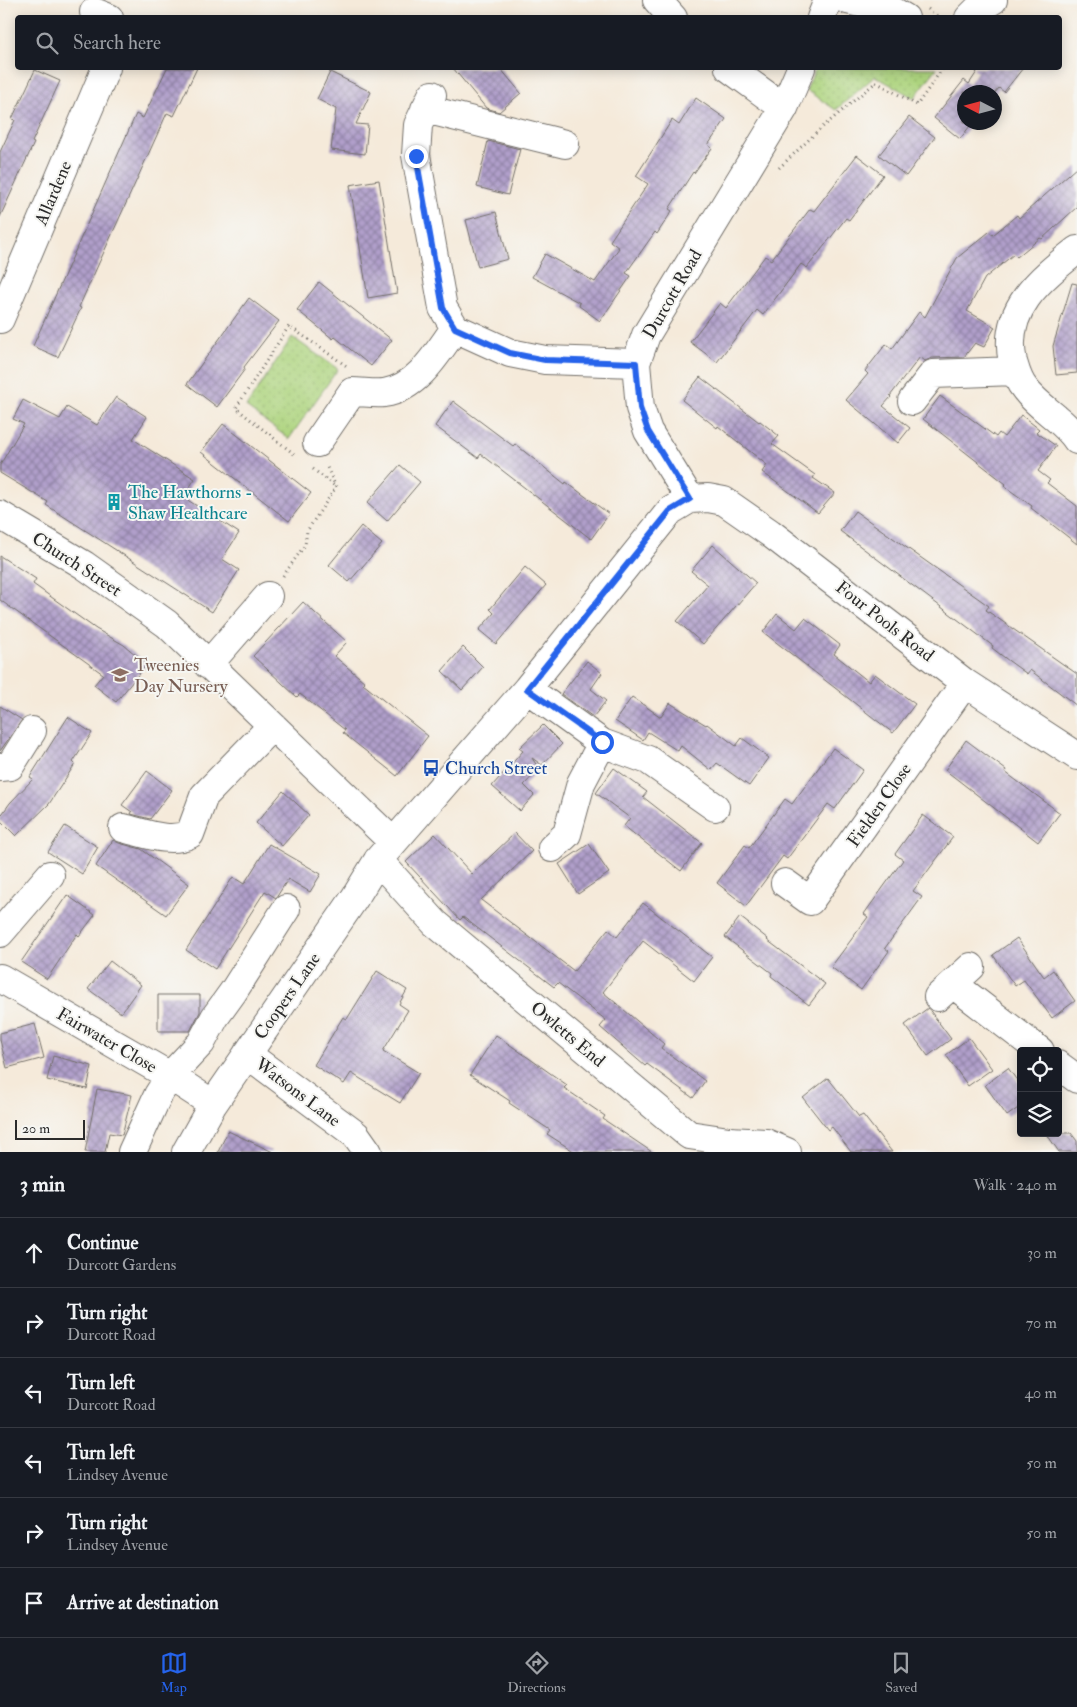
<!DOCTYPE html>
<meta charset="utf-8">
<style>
body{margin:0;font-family:"IM FELL Double Pica",serif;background:#20242c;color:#f1f3f6}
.controls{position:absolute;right:15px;bottom:15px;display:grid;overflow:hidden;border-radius:5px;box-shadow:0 2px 12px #0003}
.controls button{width:45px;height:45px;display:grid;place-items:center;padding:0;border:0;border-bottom:1px solid #363941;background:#171b24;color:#f1f3f6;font:25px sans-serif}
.compass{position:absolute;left:957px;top:85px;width:45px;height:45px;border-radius:50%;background:#171b24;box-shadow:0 2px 12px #0003;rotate:276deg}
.scale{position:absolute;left:15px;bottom:12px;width:70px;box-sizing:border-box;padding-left:5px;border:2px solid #2b2b2b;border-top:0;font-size:14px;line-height:18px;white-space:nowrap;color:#2b2b2b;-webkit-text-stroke:4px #f6f6f2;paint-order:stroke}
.stop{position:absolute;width:15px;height:15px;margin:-11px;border:4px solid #2563eb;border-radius:50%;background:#fff}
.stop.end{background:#2563eb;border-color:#fff;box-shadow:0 1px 5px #0008}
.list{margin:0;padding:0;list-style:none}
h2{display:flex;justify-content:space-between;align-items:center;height:65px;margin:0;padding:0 20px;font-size:21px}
h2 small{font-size:16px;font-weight:400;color:#9ea1a6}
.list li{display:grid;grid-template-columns:32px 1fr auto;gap:15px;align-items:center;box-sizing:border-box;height:70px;padding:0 20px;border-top:1px solid #363941}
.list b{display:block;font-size:19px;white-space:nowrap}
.list p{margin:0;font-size:16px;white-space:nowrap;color:#9ea1a6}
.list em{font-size:16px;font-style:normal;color:#9ea1a6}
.icon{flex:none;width:28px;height:28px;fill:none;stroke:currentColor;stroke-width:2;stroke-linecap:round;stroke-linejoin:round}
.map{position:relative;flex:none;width:1077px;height:1152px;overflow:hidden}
.search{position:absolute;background:#171b24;box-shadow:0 2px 12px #0003;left:15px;right:15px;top:15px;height:55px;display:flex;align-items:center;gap:12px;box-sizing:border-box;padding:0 18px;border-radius:5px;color:#9ea1a6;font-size:19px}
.sheet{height:485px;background:#171b24}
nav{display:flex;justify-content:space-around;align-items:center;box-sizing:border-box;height:70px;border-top:1px solid #363941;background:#171b24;font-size:14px;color:#9ea1a6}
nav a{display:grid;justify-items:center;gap:2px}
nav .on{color:#2563eb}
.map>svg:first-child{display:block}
.grass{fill:url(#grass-dots);stroke:#6c8054}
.building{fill:url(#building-cross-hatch)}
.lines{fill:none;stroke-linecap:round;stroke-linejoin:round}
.minor-casing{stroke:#726e68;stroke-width:30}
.path{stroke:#726e68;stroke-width:3;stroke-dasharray:1 4;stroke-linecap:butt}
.minor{stroke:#fff;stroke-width:28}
.route{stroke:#2563eb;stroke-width:6}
.labels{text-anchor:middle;stroke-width:4;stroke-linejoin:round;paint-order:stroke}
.street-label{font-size:18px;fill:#2b2b2b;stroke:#f6f6f2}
.culture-label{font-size:18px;fill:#0d838f;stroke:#f6f6f2;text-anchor:start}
.education-label{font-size:18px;fill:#785e54;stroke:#f6f6f2;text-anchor:start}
.transit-label{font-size:18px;fill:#164399;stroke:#f6f6f2;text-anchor:start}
</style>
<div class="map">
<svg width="1077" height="1152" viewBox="0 0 1077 1152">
<defs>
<pattern id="grass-dots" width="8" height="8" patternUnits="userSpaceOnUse" patternTransform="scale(1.25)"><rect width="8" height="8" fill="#add47e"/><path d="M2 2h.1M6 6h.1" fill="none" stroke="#95b66d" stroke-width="1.8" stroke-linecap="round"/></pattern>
<pattern id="building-cross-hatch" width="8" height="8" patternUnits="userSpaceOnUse" patternTransform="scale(1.25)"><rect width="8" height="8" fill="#b09fca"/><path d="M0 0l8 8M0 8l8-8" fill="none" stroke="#8f82a4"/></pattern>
</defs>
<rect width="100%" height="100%" fill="#f6f6f2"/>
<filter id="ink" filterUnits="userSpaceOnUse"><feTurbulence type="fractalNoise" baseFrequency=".02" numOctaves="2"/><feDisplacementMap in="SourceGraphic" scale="10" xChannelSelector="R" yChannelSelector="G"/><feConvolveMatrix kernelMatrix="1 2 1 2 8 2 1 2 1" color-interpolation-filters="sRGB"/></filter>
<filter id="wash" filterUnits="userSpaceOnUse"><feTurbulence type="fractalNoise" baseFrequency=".0096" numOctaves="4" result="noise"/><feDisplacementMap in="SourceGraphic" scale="20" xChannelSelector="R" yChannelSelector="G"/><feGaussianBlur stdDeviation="1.12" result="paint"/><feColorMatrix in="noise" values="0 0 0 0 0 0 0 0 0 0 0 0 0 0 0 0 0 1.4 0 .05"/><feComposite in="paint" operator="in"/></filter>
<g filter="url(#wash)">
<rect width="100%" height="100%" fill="#f5eada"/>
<path class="grass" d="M816,68H937L914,98L875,76L836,110L806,90Z
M292,337L338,369L289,439L246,407Z"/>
<g id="blocks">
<path class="building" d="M167,68H197L174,116L167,113L79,307L81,308L58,357L33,346L136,114L143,118Z
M453,68H500L521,93L499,112L486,108Z
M972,68H1023L1004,92L999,88L994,94L964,92V122H973L960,139L934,118L964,80L969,84L977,72Z
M35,70L60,81L32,142L34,143L0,217V152L15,120L12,119Z
M330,72L371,92L356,124L368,125L365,154L331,150L336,109L317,99Z
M696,98L726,119L708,145L712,148L694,173L693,172L669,209L672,211L657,234L655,232L626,273L631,276L600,321L579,306L580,303L532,277L545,254L595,282L619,248L610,241L648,184L636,176L672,120L679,125Z
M909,117L935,137L906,176L879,155Z
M488,141L520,149L508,195L477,187Z
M857,155L883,175L849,220L846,218L807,268L801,264L763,315L757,310L717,362L690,342L720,303L726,308L765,256L771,260L810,209L814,211Z
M1077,167V207L1042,239L1040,238L1017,257L1014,254L985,278L967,311L995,327L984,347L975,343L964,357L932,358L925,361L920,357L890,396L891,397L883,406L910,428L898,443L846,400L868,374L865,371L886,344L892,349L919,312L925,317L957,258L989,232L993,235L1017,215L1019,218Z
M379,180L397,293L368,298L350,185Z
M496,212L508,259L478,267L466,220Z
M319,282L392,340L371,366L335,337L333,339L297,310Z
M1072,283L1077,284V373L1056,375L1053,346Z
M249,298L279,321L244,367L245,369L217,407L187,384Z
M700,377L759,422L760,421L779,436L772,444L815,475L813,478L835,493L818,513L762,472L767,465L718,426L717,428L682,400Z
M940,396L996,437L999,433L1004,437L1021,415L1039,429L1036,432L1056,446L1038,471L1050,480L1047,483L1077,506V544L1031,508L1032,506L1004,486L1006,484L923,419Z
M116,397L147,417L133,439L195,479L183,497L239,533L222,559L239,570L212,612L46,505L48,502L0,473V465L24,424L13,419L23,400L60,419L67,407L97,425Z
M453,401L513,446L515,444L565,484L566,482L609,514L591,539L481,454L478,458L435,426Z
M223,424L311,493L289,521L201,452Z
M400,465L420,482L387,521L367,503Z
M855,511L989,606L986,610L1077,674V706L1030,670L1027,674L1009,661L992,648L993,646L840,531Z
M361,526L382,544L349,582L329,565Z
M713,545L756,583L703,644L677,621L708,585L691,571Z
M0,556L36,579L33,584L96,629L124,645L147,664L116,702L94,685L103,674L0,600Z
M525,567L546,585L496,644L479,630L494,613L490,609Z
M303,602L347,642L334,656L365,682L363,684L428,736L397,776L343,733L345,730L300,694L297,697L253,656Z
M777,614L796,629L805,618L840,645L834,654L869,682L875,674L915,704L893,733L763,632Z
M463,647L483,667L462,690L442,671Z
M587,661L602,673L591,689L606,701L593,717L561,694Z
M632,697L661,717L670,703L706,725L707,724L736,746L742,738L769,758L749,786L717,763L711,770L681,746L678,751L648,732L643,740L615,721Z
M0,706L22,720L0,751Z
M68,717L92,733L73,762L75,764L49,804L16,836L0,820V817L10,803L33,779L30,777Z
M543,725L562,744L542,765L532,758L539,769L524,785L534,795L520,811L492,786L523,751L519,748Z
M966,740L1006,770L1005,772L1060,813L1038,842L945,770Z
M833,748L863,770L835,809L828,804L787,859L783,856L746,906L717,883L745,845L749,848L785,799L792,804Z
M614,768L647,792L643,797L702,843L681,871L624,826L630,818L596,793Z
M147,771L172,790L150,819L131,814L132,812L122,805Z
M283,791L309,815L282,846L256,823Z
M923,815L953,837L913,891L922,897L885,948L889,951L861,990L831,967L868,917L864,914L903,860L895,854Z
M65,826L98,847L82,874L48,852Z
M515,833L532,851L481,900L574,971L608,929L617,937L643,903L712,957L694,981L643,941L603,992L664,1044L661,1048L705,1081L693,1098L647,1064L645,1066L600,1027L606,1020L558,983L554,987L463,917L460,920L406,862L435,834L472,874Z
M113,840L119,843L141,849L189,884L166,915L96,866Z
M269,844L321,874L310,892L288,879L276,898L265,891L215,969L186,950L233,877L244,884Z
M589,844L609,873L578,894L559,864Z
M67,895L95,915L79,936L77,934L47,979L21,962Z
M740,917L768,939L767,940L825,984L809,1005L771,976L772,973L725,937Z
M1017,938L1044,977L1053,970L1075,1001L1052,1018L1024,980L1015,986L993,955Z
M110,961L141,985L121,1013L88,989Z
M377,971L407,990L399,1004L408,1010L383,1051L419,1073L400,1103L351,1073L344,1084L314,1065L343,1017L347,1019Z
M158,995H200V1012L190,1031H158Z
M928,1008L951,1039L928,1056L905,1025Z
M35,1024L44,1058L7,1068L0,1040V1033Z
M496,1035L567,1085L564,1088L605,1116L603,1119L652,1152H575L547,1134L550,1130L509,1103L510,1101L470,1075Z
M969,1038L992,1069L968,1086L946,1055Z
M53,1056L92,1066L87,1089L47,1080Z
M1008,1068L1021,1086V1106L1007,1116L985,1085Z
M828,1078L859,1117L863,1115L892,1152H851L832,1127L828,1130L803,1098Z
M97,1089L132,1095L122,1135L109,1133L105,1152H85Z
M228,1131L273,1152H218Z
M1046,1133H1071L1077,1141V1152H1059Z"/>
</g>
</g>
<g filter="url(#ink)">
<use href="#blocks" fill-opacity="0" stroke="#726e68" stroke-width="1"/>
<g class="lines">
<g class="minor-casing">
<path id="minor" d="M657,0L673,18
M847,0L893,11L905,18
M94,12L109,18
M821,18L828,0
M969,18L978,9L993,0
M729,68L784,108
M432,95L418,125L416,155L443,308L455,328L510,353L545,360L636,363
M425,109L565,144
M1077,250C1040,279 1001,310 1013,362C1016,372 1018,381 1025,389C1039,408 1064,420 1077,440
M0,319L106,68
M912,401L933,374L1015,371
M317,443L352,392C362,392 374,394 384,393C417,388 437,354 455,328
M690,499L648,431L640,408L636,363L646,335L784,108L801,68
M690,499L708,498L724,501L770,533L965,683L1077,756
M0,515L84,565L167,624L393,842
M208,665L268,596
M527,689L602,743L648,760L715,807
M0,767L10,766L32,731
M123,828C145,833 169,844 190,834L204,796L272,726
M552,848L567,834L581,783L602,743
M378,860L435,923L689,1135L729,1141L766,1143L787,1152
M785,883L810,901L965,683
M0,933L50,875
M0,978L170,1076L213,1104
M953,984L1040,1051
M938,997L971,967
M247,1054L356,1135L368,1152
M1058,1065L1077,1079
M132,1152L158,1095L170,1076L201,1043L215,1017L233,992L286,909
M186,1152L213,1104L354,899L378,860L527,689L670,511L690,499"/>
</g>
<path class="path" d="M928,9L940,18
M779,168L818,131L876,82L917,105L943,68
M294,454L236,408L289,326L348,367
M313,469L336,487
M283,576L305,545L307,531L336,487L326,465"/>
<use href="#minor" class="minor"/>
</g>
</g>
<g class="lines" filter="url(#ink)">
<path class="route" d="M416,156L443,308L455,328L510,353L545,360L636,363L640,408L648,431L690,499L670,511L527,689L602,742"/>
</g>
<defs>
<g id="building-bare" transform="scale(1.35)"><path d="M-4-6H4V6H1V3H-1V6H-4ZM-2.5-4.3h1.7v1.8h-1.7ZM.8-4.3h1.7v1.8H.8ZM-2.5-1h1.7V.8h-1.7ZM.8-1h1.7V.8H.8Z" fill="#0f9aa8" stroke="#f6f6f2" stroke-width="2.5" paint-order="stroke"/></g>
<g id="school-bare" transform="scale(1.35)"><path d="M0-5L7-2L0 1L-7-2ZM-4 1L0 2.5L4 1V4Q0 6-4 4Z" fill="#8d6e63" stroke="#f6f6f2" stroke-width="2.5" paint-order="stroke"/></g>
<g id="bus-bare" transform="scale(1.35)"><path d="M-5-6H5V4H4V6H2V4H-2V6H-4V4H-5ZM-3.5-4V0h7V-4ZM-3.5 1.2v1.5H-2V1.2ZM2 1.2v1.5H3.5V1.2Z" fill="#1a4fb4" stroke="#f6f6f2" stroke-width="2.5" paint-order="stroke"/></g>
</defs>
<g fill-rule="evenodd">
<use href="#building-bare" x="114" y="502"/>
<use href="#school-bare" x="120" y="675"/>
<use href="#bus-bare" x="431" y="768"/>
</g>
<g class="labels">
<g class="street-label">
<text transform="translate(53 193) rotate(-67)" y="6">Allardene</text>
<text transform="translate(672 294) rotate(-60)" y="6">Durcott Road</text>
<text transform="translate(77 564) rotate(33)" y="6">Church Street</text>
<text transform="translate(885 621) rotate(38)" y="6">Four Pools Road</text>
<text transform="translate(879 805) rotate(-55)" y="6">Fielden Close</text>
<text transform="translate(287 996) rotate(-55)" y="6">Coopers Lane</text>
<text transform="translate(568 1034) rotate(40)" y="6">Owletts End</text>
<text transform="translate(107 1040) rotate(30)" y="6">Fairwater Close</text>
<text transform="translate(298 1092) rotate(37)" y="6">Watsons Lane</text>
</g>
<g class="culture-label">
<text x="128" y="498">The Hawthorns -<tspan x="128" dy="21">Shaw Healthcare</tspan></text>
</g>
<g class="education-label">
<text x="134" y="671">Tweenies<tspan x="134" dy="21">Day Nursery</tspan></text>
</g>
<g class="transit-label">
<text x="445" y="774">Church Street</text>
</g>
</g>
</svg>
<div class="controls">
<button><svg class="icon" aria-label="locate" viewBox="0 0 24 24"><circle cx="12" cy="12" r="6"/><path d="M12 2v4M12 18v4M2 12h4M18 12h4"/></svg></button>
<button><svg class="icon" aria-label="layers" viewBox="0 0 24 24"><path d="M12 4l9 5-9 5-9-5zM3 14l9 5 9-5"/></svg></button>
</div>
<svg class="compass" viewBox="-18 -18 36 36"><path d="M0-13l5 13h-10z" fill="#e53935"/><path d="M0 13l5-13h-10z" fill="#9ea1a6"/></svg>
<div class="scale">20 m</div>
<div class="stop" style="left:602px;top:742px"></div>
<div class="stop end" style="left:416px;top:156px"></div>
<div class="search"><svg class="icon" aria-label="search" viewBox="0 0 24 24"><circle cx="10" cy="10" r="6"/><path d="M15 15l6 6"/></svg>Search here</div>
</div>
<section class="sheet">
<h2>3 min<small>Walk · 240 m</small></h2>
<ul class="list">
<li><svg class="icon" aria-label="ahead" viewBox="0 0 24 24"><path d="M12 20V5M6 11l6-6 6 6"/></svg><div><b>Continue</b><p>Durcott Gardens</p></div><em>30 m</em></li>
<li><svg class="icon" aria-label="right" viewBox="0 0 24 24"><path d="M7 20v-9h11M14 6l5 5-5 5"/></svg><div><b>Turn right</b><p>Durcott Road</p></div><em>70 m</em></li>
<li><svg class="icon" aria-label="left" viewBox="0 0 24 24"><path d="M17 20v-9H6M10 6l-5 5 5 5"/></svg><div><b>Turn left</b><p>Durcott Road</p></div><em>40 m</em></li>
<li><svg class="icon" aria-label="left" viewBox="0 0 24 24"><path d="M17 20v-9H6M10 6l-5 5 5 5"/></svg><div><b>Turn left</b><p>Lindsey Avenue</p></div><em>50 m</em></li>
<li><svg class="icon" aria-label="right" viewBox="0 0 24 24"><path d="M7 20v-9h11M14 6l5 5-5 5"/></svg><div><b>Turn right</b><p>Lindsey Avenue</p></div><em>50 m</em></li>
<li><svg class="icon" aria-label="arrive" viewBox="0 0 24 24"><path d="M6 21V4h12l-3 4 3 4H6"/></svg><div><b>Arrive at destination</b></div></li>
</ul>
</section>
<nav>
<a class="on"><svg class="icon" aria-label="map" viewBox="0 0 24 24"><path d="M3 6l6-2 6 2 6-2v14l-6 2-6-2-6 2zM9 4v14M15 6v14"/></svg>Map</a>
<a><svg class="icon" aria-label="directions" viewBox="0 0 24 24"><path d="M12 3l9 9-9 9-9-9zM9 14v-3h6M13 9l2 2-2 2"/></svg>Directions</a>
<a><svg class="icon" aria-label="saved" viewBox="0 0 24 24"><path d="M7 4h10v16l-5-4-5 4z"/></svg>Saved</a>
</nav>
